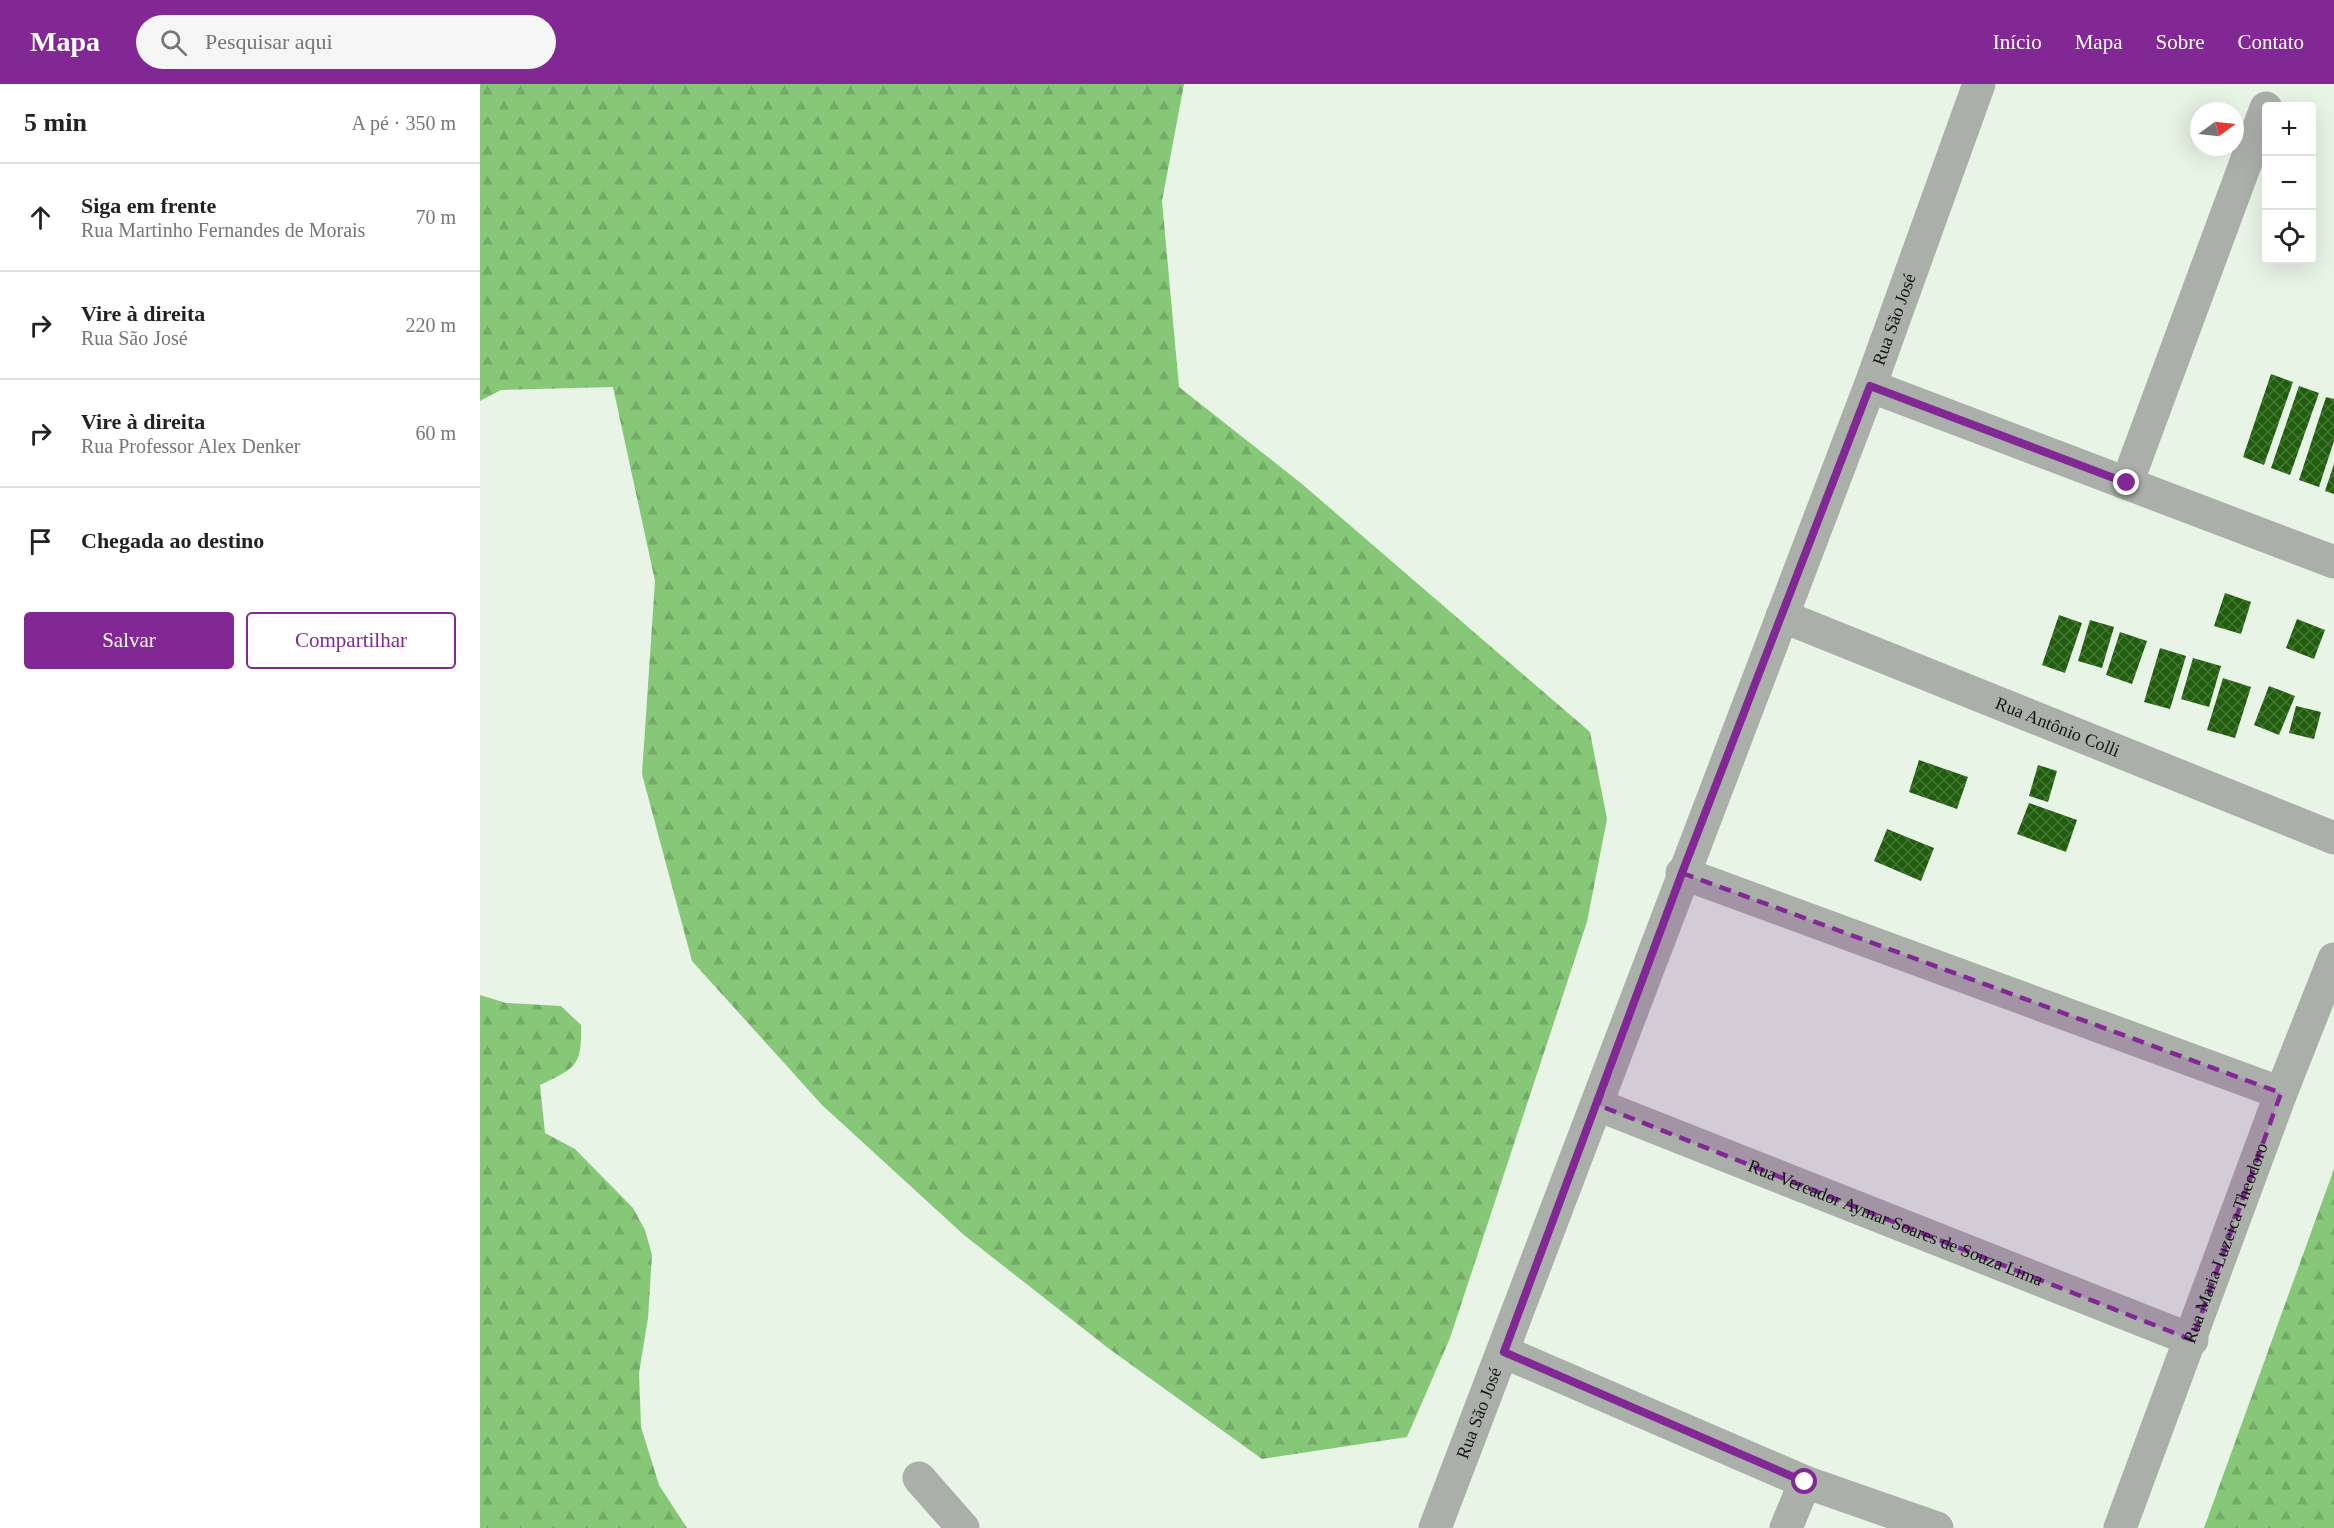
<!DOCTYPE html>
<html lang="pt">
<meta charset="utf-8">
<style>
body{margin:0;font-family:"Times New Roman",serif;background:#f6f6f6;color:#222}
.controls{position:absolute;right:18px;top:18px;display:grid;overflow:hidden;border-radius:6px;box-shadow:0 6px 24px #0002}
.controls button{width:54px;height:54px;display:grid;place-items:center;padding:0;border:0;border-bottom:2px solid #e0e0e0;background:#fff;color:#222;font:30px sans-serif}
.compass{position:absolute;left:1710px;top:18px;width:54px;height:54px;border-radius:50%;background:#fff;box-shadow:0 6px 24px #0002;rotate:75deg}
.stop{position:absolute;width:18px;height:18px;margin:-14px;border:4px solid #812895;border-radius:50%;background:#fff}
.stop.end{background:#812895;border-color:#fff;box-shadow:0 2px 6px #0008}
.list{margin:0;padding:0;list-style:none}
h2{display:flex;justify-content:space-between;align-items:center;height:78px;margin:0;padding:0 24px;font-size:26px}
h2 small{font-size:20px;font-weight:400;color:#767676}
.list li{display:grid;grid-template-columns:39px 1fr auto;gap:18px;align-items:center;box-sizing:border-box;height:108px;padding:0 24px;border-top:2px solid #e0e0e0}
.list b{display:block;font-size:22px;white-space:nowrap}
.list p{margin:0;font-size:20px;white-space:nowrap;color:#767676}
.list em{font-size:20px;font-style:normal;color:#767676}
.actions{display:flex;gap:12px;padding:18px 24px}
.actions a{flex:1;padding:14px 0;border:2px solid #812895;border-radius:6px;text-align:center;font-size:21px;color:#812895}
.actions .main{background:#812895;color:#fff}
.icon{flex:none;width:33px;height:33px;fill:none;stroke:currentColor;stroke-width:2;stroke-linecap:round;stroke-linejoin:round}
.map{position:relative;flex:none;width:1854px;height:1444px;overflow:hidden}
header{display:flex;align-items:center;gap:36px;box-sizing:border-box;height:84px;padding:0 30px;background:#812895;color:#fff}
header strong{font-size:28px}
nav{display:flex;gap:33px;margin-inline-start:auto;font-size:21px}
.search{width:420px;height:54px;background:#f6f6f6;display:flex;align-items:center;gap:15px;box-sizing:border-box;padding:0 21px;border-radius:33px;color:#767676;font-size:22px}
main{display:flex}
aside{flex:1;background:#fff}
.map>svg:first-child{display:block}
.forest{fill:url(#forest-firs)}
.building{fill:url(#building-cross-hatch)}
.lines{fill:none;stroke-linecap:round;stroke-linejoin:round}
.minor{stroke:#aaafa9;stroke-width:33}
.route{stroke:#812895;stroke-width:8}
.marked{fill:#812895;fill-opacity:0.2;stroke:#812895;stroke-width:4.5;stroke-dasharray:12 8;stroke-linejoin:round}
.labels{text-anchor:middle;stroke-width:6;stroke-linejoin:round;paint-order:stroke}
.street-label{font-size:18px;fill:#121611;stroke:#fafff9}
</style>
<header>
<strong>Mapa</strong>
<div class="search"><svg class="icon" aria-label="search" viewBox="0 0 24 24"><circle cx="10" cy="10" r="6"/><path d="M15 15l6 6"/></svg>Pesquisar aqui</div>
<nav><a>Início</a><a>Mapa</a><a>Sobre</a><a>Contato</a></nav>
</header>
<main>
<aside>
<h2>5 min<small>A pé · 350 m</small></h2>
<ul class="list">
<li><svg class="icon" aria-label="ahead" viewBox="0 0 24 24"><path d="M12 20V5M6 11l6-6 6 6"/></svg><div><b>Siga em frente</b><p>Rua Martinho Fernandes de Morais</p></div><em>70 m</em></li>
<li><svg class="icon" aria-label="right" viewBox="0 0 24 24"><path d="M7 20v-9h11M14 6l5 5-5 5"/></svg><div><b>Vire à direita</b><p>Rua São José</p></div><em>220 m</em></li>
<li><svg class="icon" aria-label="right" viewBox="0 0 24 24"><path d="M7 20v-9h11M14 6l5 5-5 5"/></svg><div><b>Vire à direita</b><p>Rua Professor Alex Denker</p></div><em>60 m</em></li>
<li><svg class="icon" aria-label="arrive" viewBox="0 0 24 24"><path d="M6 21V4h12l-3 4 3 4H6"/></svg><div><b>Chegada ao destino</b></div></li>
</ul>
<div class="actions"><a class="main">Salvar</a><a>Compartilhar</a></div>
</aside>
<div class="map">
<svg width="1854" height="1444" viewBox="0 0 1854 1444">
<defs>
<pattern id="forest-firs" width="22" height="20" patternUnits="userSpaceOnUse" patternTransform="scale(1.5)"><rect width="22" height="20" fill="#87c778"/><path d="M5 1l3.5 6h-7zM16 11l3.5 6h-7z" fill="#74aa67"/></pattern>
<pattern id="building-cross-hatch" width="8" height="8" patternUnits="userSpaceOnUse" patternTransform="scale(1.5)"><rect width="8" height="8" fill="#205e0d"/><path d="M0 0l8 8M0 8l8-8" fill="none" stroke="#467538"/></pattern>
</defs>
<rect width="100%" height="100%" fill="#e8f4e5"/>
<path class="forest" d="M0,0H704L682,117L699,303L822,400L1110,648L1127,735L1107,838L970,1254L927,1353L782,1375L628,1264L484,1151L342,1021L212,877L162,690L175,497L133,303L21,306L0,317Z
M0,911L26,919L81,922L101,941C102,982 96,984 60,1001L65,1049L95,1065L153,1124L165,1146L172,1171L168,1234L159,1289L161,1343L179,1401L207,1444H0Z
M1854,1085V1444H1724Z"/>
<path class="building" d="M1791,290L1813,298L1784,381L1763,373Z
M1819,302L1839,309L1810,391L1791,384Z
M1846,313L1854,315V357L1839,403L1819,396Z
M1854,380V410L1845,407Z
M1745,509L1771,518L1761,550L1734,542Z
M1579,531L1602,539L1585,589L1562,581Z
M1817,535L1845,546L1834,575L1806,564Z
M1610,536L1634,543L1622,584L1598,577Z
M1640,548L1667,557L1652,600L1626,591Z
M1680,564L1706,572L1690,625L1664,618Z
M1713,574L1741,582L1729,623L1701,615Z
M1743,594L1771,603L1755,654L1727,646Z
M1789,602L1815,612L1799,651L1774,641Z
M1816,622L1841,628L1834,655L1809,649Z
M1439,676L1488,693L1477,725L1429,708Z
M1558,681L1577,687L1568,718L1549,712Z
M1549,719L1597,736L1586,768L1537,750Z
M1407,745L1454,764L1441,797L1394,777Z"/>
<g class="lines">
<g class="minor">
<path d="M1390,302L1854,478"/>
<path d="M1647,399L1786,24"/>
<path id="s1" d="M1302,532L1854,754"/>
<path d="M1202,789L1801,1009"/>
<path id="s2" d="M1118,1021L1712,1256"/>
<path d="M1024,1268L1325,1398L1457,1444"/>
<path d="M439,1394L483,1444"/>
<path id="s3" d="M955,1444L1390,302L1499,0"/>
<path d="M1306,1444L1325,1398"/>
<path id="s4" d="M1640,1444L1801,1009L1854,875"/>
</g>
</g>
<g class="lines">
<path class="route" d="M1325,1398L1024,1268L1202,789L1390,302L1647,399"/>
</g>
<path class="marked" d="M1202,789L1801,1009L1712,1256L1118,1021Z"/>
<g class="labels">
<g class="street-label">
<text dy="6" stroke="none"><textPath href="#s3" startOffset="1293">Rua São José</textPath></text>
<text dy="6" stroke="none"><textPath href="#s1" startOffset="297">Rua Antônio Colli</textPath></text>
<text dy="6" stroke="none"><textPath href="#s2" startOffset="320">Rua Vereador Aymar Soares de Souza Lima</textPath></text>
<text dy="6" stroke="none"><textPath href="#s4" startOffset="304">Rua Maria Luzeica Theodoro</textPath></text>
<text dy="6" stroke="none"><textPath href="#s3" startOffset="123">Rua São José</textPath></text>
</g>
</g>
</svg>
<div class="controls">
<button>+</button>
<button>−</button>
<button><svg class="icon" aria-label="locate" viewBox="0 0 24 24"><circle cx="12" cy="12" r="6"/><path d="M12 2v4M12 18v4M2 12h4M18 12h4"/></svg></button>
</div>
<svg class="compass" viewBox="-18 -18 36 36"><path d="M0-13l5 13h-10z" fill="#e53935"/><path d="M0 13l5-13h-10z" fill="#767676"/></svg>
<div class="stop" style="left:1325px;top:1398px"></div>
<div class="stop end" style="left:1647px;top:399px"></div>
</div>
</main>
